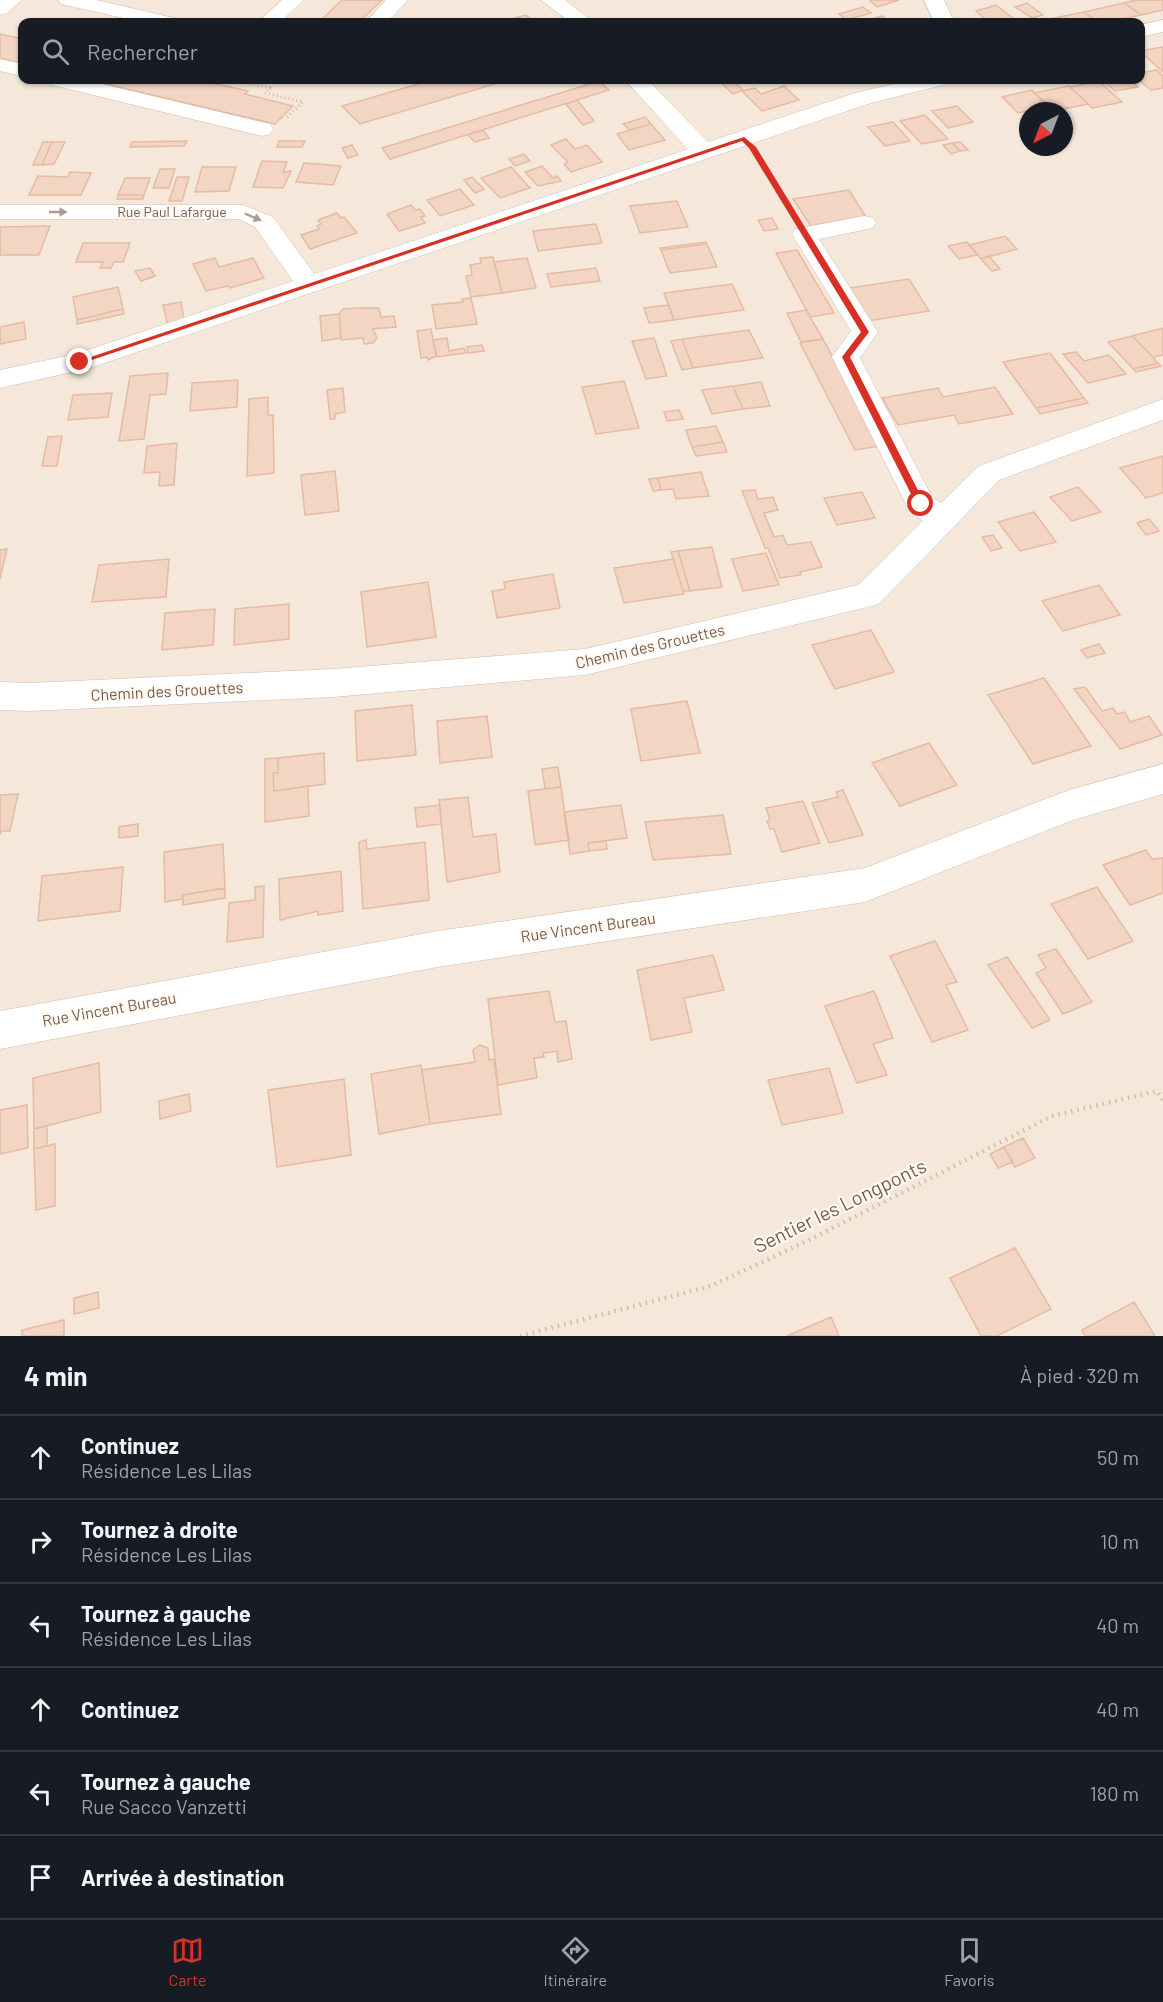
<!DOCTYPE html>
<html lang="fr">
<meta charset="utf-8">
<style>
body{margin:0;font-family:Barlow,sans-serif;background:#20242c;color:#f1f3f6}
.compass{position:absolute;left:1019px;top:102px;width:54px;height:54px;border-radius:50%;background:#171b24;box-shadow:0 2px 4px #0004;rotate:222deg}
.stop{position:absolute;width:18px;height:18px;margin:-14px;border:4px solid #d93025;border-radius:50%;background:#fff}
.stop.end{background:#d93025;border-color:#fff;box-shadow:0 2px 6px #0008}
.list{margin:0;padding:0;list-style:none}
h2{display:flex;justify-content:space-between;align-items:center;height:78px;margin:0;padding:0 24px;font-size:26px}
h2 small{font-size:20px;font-weight:400;color:#9ea1a6}
.list li{display:grid;grid-template-columns:39px 1fr auto;gap:18px;align-items:center;box-sizing:border-box;height:84px;padding:0 24px;border-top:2px solid #363941}
.list b{display:block;font-size:22px;white-space:nowrap}
.list p{margin:0;font-size:20px;white-space:nowrap;color:#9ea1a6}
.list em{font-size:20px;font-style:normal;color:#9ea1a6}
.icon{flex:none;width:33px;height:33px;fill:none;stroke:currentColor;stroke-width:2;stroke-linecap:round;stroke-linejoin:round}
.map{position:relative;flex:none;width:1163px;height:1336px;overflow:hidden}
.search{position:absolute;background:#171b24;box-shadow:0 2px 4px #0004;left:18px;right:18px;top:18px;height:66px;display:flex;align-items:center;gap:15px;box-sizing:border-box;padding:0 21px;border-radius:12px;color:#9ea1a6;font-size:22px}
.sheet{height:582px;background:#171b24}
nav{display:flex;justify-content:space-around;align-items:center;box-sizing:border-box;height:84px;border-top:2px solid #363941;background:#171b24;font-size:16px;color:#9ea1a6}
nav a{display:grid;justify-items:center;gap:3px}
nav .on{color:#d93025}
.map>svg:first-child{display:block}
.residential{fill:#f5e8da;fill-rule:evenodd}
.building{fill:#f3d5c3;stroke:#e6bba3;stroke-width:1.5}
.lines{fill:none;stroke-linecap:round;stroke-linejoin:round}
.minor-casing{stroke:#d1beb0;stroke-width:1}
.path-far1{stroke:#d9b8a5;stroke-width:3;stroke-dasharray:1 3;stroke-linecap:butt}
.path{stroke:#d9b8a5;stroke-width:4.5;stroke-dasharray:1.5 5;stroke-linecap:butt}
.minor{fill:#fff;fill-rule:evenodd}
.oneway{fill:#af9d94}
.route{fill:#d93025}
.labels{text-anchor:middle;stroke-width:4.5;stroke-linejoin:round;paint-order:stroke}
.far-street-label{font-size:14px;fill:#7a5c4d;stroke:#fffaf3}
.street-label{font-size:16px;fill:#7a5c4d;stroke:#fffaf3}
.near-street-label{font-size:20px;fill:#7a5c4d;stroke:#fffaf3}
</style>
<div class="map">
<svg width="1163" height="1336" viewBox="0 0 1163 1336">
<rect width="100%" height="100%" fill="#fdf6ec"/>
<path class="residential" d="M0,0H1163V1336H0ZM22,22H1140V80H22ZM1028,111H1064V147H1028Z"/>
<path class="building" d="M342,0H382L359,22H319Z
M873,0H899L877,7L870,1Z
M1136,0H1163V10L1141,15L1124,3Z
M1027,3L1043,15L1032,18L1015,7Z
M1124,3L1141,15L1110,22H1098L1084,12Z
M996,5L1018,22H988L976,11Z
M863,7L871,13L846,20L839,14Z
M1084,12L1098,22H1054L1050,19Z
M526,15L534,22H499Z
M882,16L891,22H860Z
M0,34L22,39V64L0,58Z
M1163,47V72L1140,51Z
M1157,70L1163,76V88L1151,90L1139,80L1140,73Z
M89,80H197L248,91L245,94L293,106L275,124Z
M432,80H508L360,124L342,106Z
M718,80H732L743,90L733,94Z
M1103,80H1130L1138,87L1115,91Z
M599,81L609,90L390,159L382,148Z
M1099,81L1122,102L1092,108L1070,87Z
M784,86L799,100L762,111L742,91L755,88L761,94Z
M1069,86L1088,104L1054,111L1034,93Z
M1032,90L1049,107L1018,113L1002,97Z
M577,100L594,121L583,125L566,104Z
M957,106L973,122L948,128L932,111Z
M925,115L948,139L922,144L900,121Z
M645,117L651,124L630,130L623,124Z
M893,122L910,141L885,146L868,127Z
M651,124L665,140L629,150L617,134Z
M483,130L489,138L475,142L468,135Z
M566,139L575,149L587,145L602,162L571,172L564,164L568,162L551,145Z
M187,141L184,146L130,147L132,142Z
M279,141H305L302,147H277Z
M43,142H52L42,165H33Z
M52,142H65L54,164L42,165Z
M960,142L968,150L960,151L952,143Z
M952,143L960,151L951,154L943,145Z
M352,145L358,155L348,158L342,148Z
M524,154L530,161L515,166L509,159Z
M262,161L287,162L283,172L291,171L283,188L253,187Z
M304,163L341,166L333,185L296,182Z
M542,166L553,178L557,176L561,181L538,186L525,172Z
M202,167H236L229,191L195,192Z
M511,167L530,188L500,198L481,178Z
M160,169H175L169,188H153Z
M70,172L91,173L81,195H29L38,176L68,177Z
M177,177H189L182,201H169Z
M472,177L484,189L475,193L464,180Z
M125,178H150L144,195H118Z
M460,189L474,205L440,216L427,200Z
M849,190L866,217L811,226L793,199Z
M118,195H144L143,199H117Z
M677,201L688,227L640,233L630,206Z
M411,205L415,210L420,209L425,216L421,217L425,223L399,231L387,214Z
M337,213L341,218L344,217L357,233L310,249L301,235L319,229L317,226L321,224L318,220Z
M772,218L778,229L764,231L758,220Z
M596,224L602,243L538,251L533,231Z
M50,226L39,255H0V227Z
M1005,236L1017,249L981,259L970,245Z
M706,242L707,244L661,250L660,248Z
M967,242L977,255L959,259L948,246Z
M83,243H130L123,262H114L111,268H100L103,262H76Z
M707,244L717,267L670,273L661,250Z
M797,250L834,313L810,317L776,253Z
M989,256L1000,269L992,271L981,259Z
M493,257L502,293L471,297L466,276L472,275L470,265L481,263L480,258Z
M215,258L219,267L253,258L264,278L230,288L228,286L206,291L193,264Z
M527,258L536,288L502,293L494,262Z
M150,268L155,276L141,281L135,271Z
M596,268L600,281L551,287L547,274Z
M909,279L929,311L868,321L849,288Z
M732,284L744,310L674,320L664,293Z
M118,287L123,309L77,320L73,297Z
M471,298L477,324L436,329L432,305L463,302L462,299Z
M181,302L184,320L168,326L163,305Z
M669,305L674,320L649,323L644,308Z
M357,308H379L381,317L394,316L396,327L373,329L377,338L373,343L364,344L363,338L341,340L339,314L343,309Z
M123,309L124,314L77,324V320Z
M807,310L810,317L823,339L801,342L787,313Z
M339,314L341,338L322,341L320,316Z
M24,322L26,339L0,344V327Z
M1163,328V355L1153,357L1132,336Z
M431,329L436,356L428,360L427,357L421,358L417,331Z
M749,330L763,358L693,368L682,339Z
M1132,336L1153,357L1158,363L1133,369L1108,342Z
M447,338L449,351L464,348L466,353L437,357L433,340Z
M654,338L667,376L646,379L632,341Z
M682,339L693,368L682,370L671,341Z
M823,339L880,446L855,450L800,343Z
M482,345L484,351L468,353L467,347Z
M1076,352L1084,361L1109,355L1126,374L1088,383L1063,354Z
M1050,353L1084,398L1036,408L1003,362Z
M1158,363L1161,366L1136,372L1133,369Z
M168,373L166,394L150,395L144,439L119,441L130,376Z
M238,380L237,407L190,411L192,383Z
M624,381L639,428L596,434L582,387Z
M761,382L770,406L743,409L733,386Z
M733,386L743,409L712,414L702,390Z
M995,387L1013,414L959,424L954,415L898,425L882,398L938,388L943,397Z
M343,388L345,412L335,414V419H330L327,390Z
M112,393L108,417L68,420L73,395Z
M268,397V415H273L274,473L247,476L249,399Z
M1084,398L1088,403L1040,414L1036,408Z
M679,410L683,419L667,421L664,412Z
M716,426L723,442L692,447L686,430Z
M62,436L57,466H42L48,437Z
M723,442L727,452L696,456L692,447Z
M177,443L174,485L159,486L160,472L144,473L147,446Z
M1163,456V493L1146,498L1120,468Z
M335,471L339,511L305,515L301,475Z
M701,472L709,496L676,499L673,489L661,490L658,478Z
M658,478L661,490L653,491L649,479Z
M1078,487L1101,512L1072,521L1050,497Z
M755,490L758,499L773,497L778,510L764,513L774,537L783,535L787,545L811,542L822,567L800,572L801,575L780,578L768,548H765L742,491Z
M862,492L875,518L837,525L824,498Z
M1034,512L1056,542L1020,551L998,522Z
M1149,519L1159,531L1146,535L1137,523Z
M993,535L1002,548L991,551L982,537Z
M712,547L722,587L690,591L678,551Z
M7,549L0,579V550Z
M678,551L690,591H683L671,552Z
M766,553L779,585L743,591L732,559Z
M169,559L166,597L92,602L99,565Z
M673,559L684,594L624,603L614,568Z
M553,574L560,608L497,618L492,591L505,589L504,582Z
M428,582L436,637L367,647L361,592Z
M1099,585L1120,615L1063,631L1042,601Z
M289,604V639L234,645L235,609Z
M215,609L213,645L162,650L165,613Z
M871,630L894,672L835,689L812,645Z
M1099,644L1105,653L1087,658L1081,650Z
M1044,678L1091,746L1033,764L988,695Z
M1085,687L1102,711L1113,708L1117,714L1125,712L1130,722L1149,716L1162,735L1120,749L1074,689Z
M687,701L700,753L641,761L631,709Z
M412,705L416,755L357,761L355,711Z
M487,716L492,757L440,763L437,721Z
M929,743L957,785L900,806L872,763Z
M324,753L325,784L274,791L273,773H278V758Z
M278,758V773H273L274,791L308,786L309,816L265,822V759Z
M558,767L561,787L545,789L542,769Z
M561,787L569,840L535,845L528,791Z
M843,790L863,835L829,843L812,803L838,797L836,792Z
M18,794L10,831H2L0,834V795Z
M468,797L473,837L496,834L500,872L447,882L439,800Z
M803,801L820,843L782,852L774,829H770L767,821L770,820L766,808Z
M440,805L441,824L417,827L415,808Z
M621,805L627,838L588,843L589,851L570,854L564,812Z
M723,815L731,854L653,860L645,822Z
M138,824V836L119,838V827Z
M366,840L367,849L425,842L429,900L363,909L359,842Z
M606,841L607,849L589,851L588,843Z
M223,844L225,888L183,895L182,899L165,902L164,852Z
M1146,850L1152,859L1163,858V893L1130,905L1103,865Z
M123,867L120,911L38,921L42,876Z
M341,871L343,911L318,915V911L280,920L279,879Z
M264,886L263,937L227,942L229,903L255,900V887Z
M1097,887L1133,941L1088,959L1051,904Z
M225,888V898L183,905V895Z
M935,941L957,982L946,985L968,1030L932,1042L890,956Z
M1056,949L1092,1002L1063,1014L1036,973L1046,968L1038,955Z
M713,955L724,990L684,998L692,1032L651,1040L637,970Z
M1007,957L1050,1020L1032,1028L988,965Z
M549,991L555,1022L566,1021L572,1059L558,1062L557,1051L543,1053L544,1057L534,1058L537,1078L498,1085L488,999Z
M874,991L893,1038L873,1044L887,1075L857,1083L825,1006Z
M480,1045L488,1048L489,1060L494,1059L501,1114L430,1124L422,1070L475,1062L473,1050Z
M99,1063L101,1112L34,1129L33,1078Z
M421,1065L430,1124L379,1134L371,1074Z
M829,1068L843,1113L782,1125L768,1080Z
M344,1079L351,1155L277,1167L268,1090Z
M189,1094L191,1111L160,1119L159,1101Z
M27,1105L28,1148L0,1154V1110Z
M47,1126V1146L34,1149V1129Z
M1023,1138L1035,1158L1015,1167L1004,1147Z
M55,1144V1206L36,1210L34,1149Z
M1004,1147L1013,1162L998,1168L990,1154Z
M1015,1248L1051,1309L997,1336H981L950,1278Z
M98,1292L99,1308L74,1314V1298Z
M1134,1302L1155,1336H1085L1082,1330Z
M831,1317L839,1336H787Z
M64,1320V1336H22V1330Z"/>
<g class="lines">
<g class="minor-casing">
<path id="minor" d="M0,0H22L7,13L0,15Z
M58,0H96L174,18L177,22H141L61,4Z
M282,0H304L280,22H258Z
M386,0H408L387,22H366Z
M541,0H565L593,22H570Z
M924,0H944L954,22H934Z
M1163,20V32L1140,37V25Z
M0,59L22,64V76L0,71Z
M49,80H85L270,124L273,129L270,134L262,136L52,85Z
M625,80H648L708,142L855,93L911,80H946L943,85L871,103L90,368L0,388V370L76,354L293,281L255,227L239,219H0V205H243L273,217L314,274L688,149Z
M864,216L873,218L876,223L873,228L819,239L878,332L860,358L932,497L941,503L979,466L1163,399V420L999,480L879,604L868,607L585,675L333,697L30,711L0,710V682L30,683L333,669L585,649L858,585L923,521L910,512L906,504L832,357L851,331L792,234L795,229Z
M1163,764V794L1073,820L865,902L438,967L0,1049V1011L438,931L865,868L1069,790Z"/>
</g>
<path class="path-far1" d="M234,80L270,88L265,93L303,102L286,118
M760,160L791,213"/>
<path class="path" d="M520,1336L711,1286L809,1240L1052,1116L1157,1091L1163,1100"/>
<use href="#minor" class="minor"/>
</g>
<defs><path id="oneway-solid" d="M-6-.8H1V-3.2L6.5 0L1 3.2V.8H-6Z" transform="scale(1.5)"/></defs>
<g class="oneway">
<use href="#oneway-solid" transform="translate(58 212)"/>
<use href="#oneway-solid" transform="translate(253 217) rotate(23)"/>
</g>
<path class="route" d="M744,137L756,147L869,332L850,357L925,504L924,506L921,507L916,504L842,357L861,332L749,148L742,141L83,363L76,362Z"/>
<g class="labels">
<g class="far-street-label">
<text x="172" y="217">Rue Paul Lafargue</text>
</g>
<g class="street-label">
<text transform="translate(650 646) rotate(-13)" y="6">Chemin des Grouettes</text>
<text transform="translate(167 691) rotate(-3)" y="6">Chemin des Grouettes</text>
<text transform="translate(588 927) rotate(-8)" y="6">Rue Vincent Bureau</text>
<text transform="translate(109 1009) rotate(-10)" y="6">Rue Vincent Bureau</text>
</g>
<g class="near-street-label">
<text transform="translate(840 1206) rotate(-26)" y="7">Sentier les Longponts</text>
</g>
</g>
</svg>
<svg class="compass" viewBox="-18 -18 36 36"><path d="M0-13l5 13h-10z" fill="#e53935"/><path d="M0 13l5-13h-10z" fill="#9ea1a6"/></svg>
<div class="stop" style="left:921px;top:504px"></div>
<div class="stop end" style="left:80px;top:362px"></div>
<div class="search"><svg class="icon" aria-label="search" viewBox="0 0 24 24"><circle cx="10" cy="10" r="6"/><path d="M15 15l6 6"/></svg>Rechercher</div>
</div>
<section class="sheet">
<h2>4 min<small>À pied · 320 m</small></h2>
<ul class="list">
<li><svg class="icon" aria-label="ahead" viewBox="0 0 24 24"><path d="M12 20V5M6 11l6-6 6 6"/></svg><div><b>Continuez</b><p>Résidence Les Lilas</p></div><em>50 m</em></li>
<li><svg class="icon" aria-label="right" viewBox="0 0 24 24"><path d="M7 20v-9h11M14 6l5 5-5 5"/></svg><div><b>Tournez à droite</b><p>Résidence Les Lilas</p></div><em>10 m</em></li>
<li><svg class="icon" aria-label="left" viewBox="0 0 24 24"><path d="M17 20v-9H6M10 6l-5 5 5 5"/></svg><div><b>Tournez à gauche</b><p>Résidence Les Lilas</p></div><em>40 m</em></li>
<li><svg class="icon" aria-label="ahead" viewBox="0 0 24 24"><path d="M12 20V5M6 11l6-6 6 6"/></svg><div><b>Continuez</b></div><em>40 m</em></li>
<li><svg class="icon" aria-label="left" viewBox="0 0 24 24"><path d="M17 20v-9H6M10 6l-5 5 5 5"/></svg><div><b>Tournez à gauche</b><p>Rue Sacco Vanzetti</p></div><em>180 m</em></li>
<li><svg class="icon" aria-label="arrive" viewBox="0 0 24 24"><path d="M6 21V4h12l-3 4 3 4H6"/></svg><div><b>Arrivée à destination</b></div></li>
</ul>
</section>
<nav>
<a class="on"><svg class="icon" aria-label="map" viewBox="0 0 24 24"><path d="M3 6l6-2 6 2 6-2v14l-6 2-6-2-6 2zM9 4v14M15 6v14"/></svg>Carte</a>
<a><svg class="icon" aria-label="directions" viewBox="0 0 24 24"><path d="M12 3l9 9-9 9-9-9zM9 14v-3h6M13 9l2 2-2 2"/></svg>Itinéraire</a>
<a><svg class="icon" aria-label="saved" viewBox="0 0 24 24"><path d="M7 4h10v16l-5-4-5 4z"/></svg>Favoris</a>
</nav>
